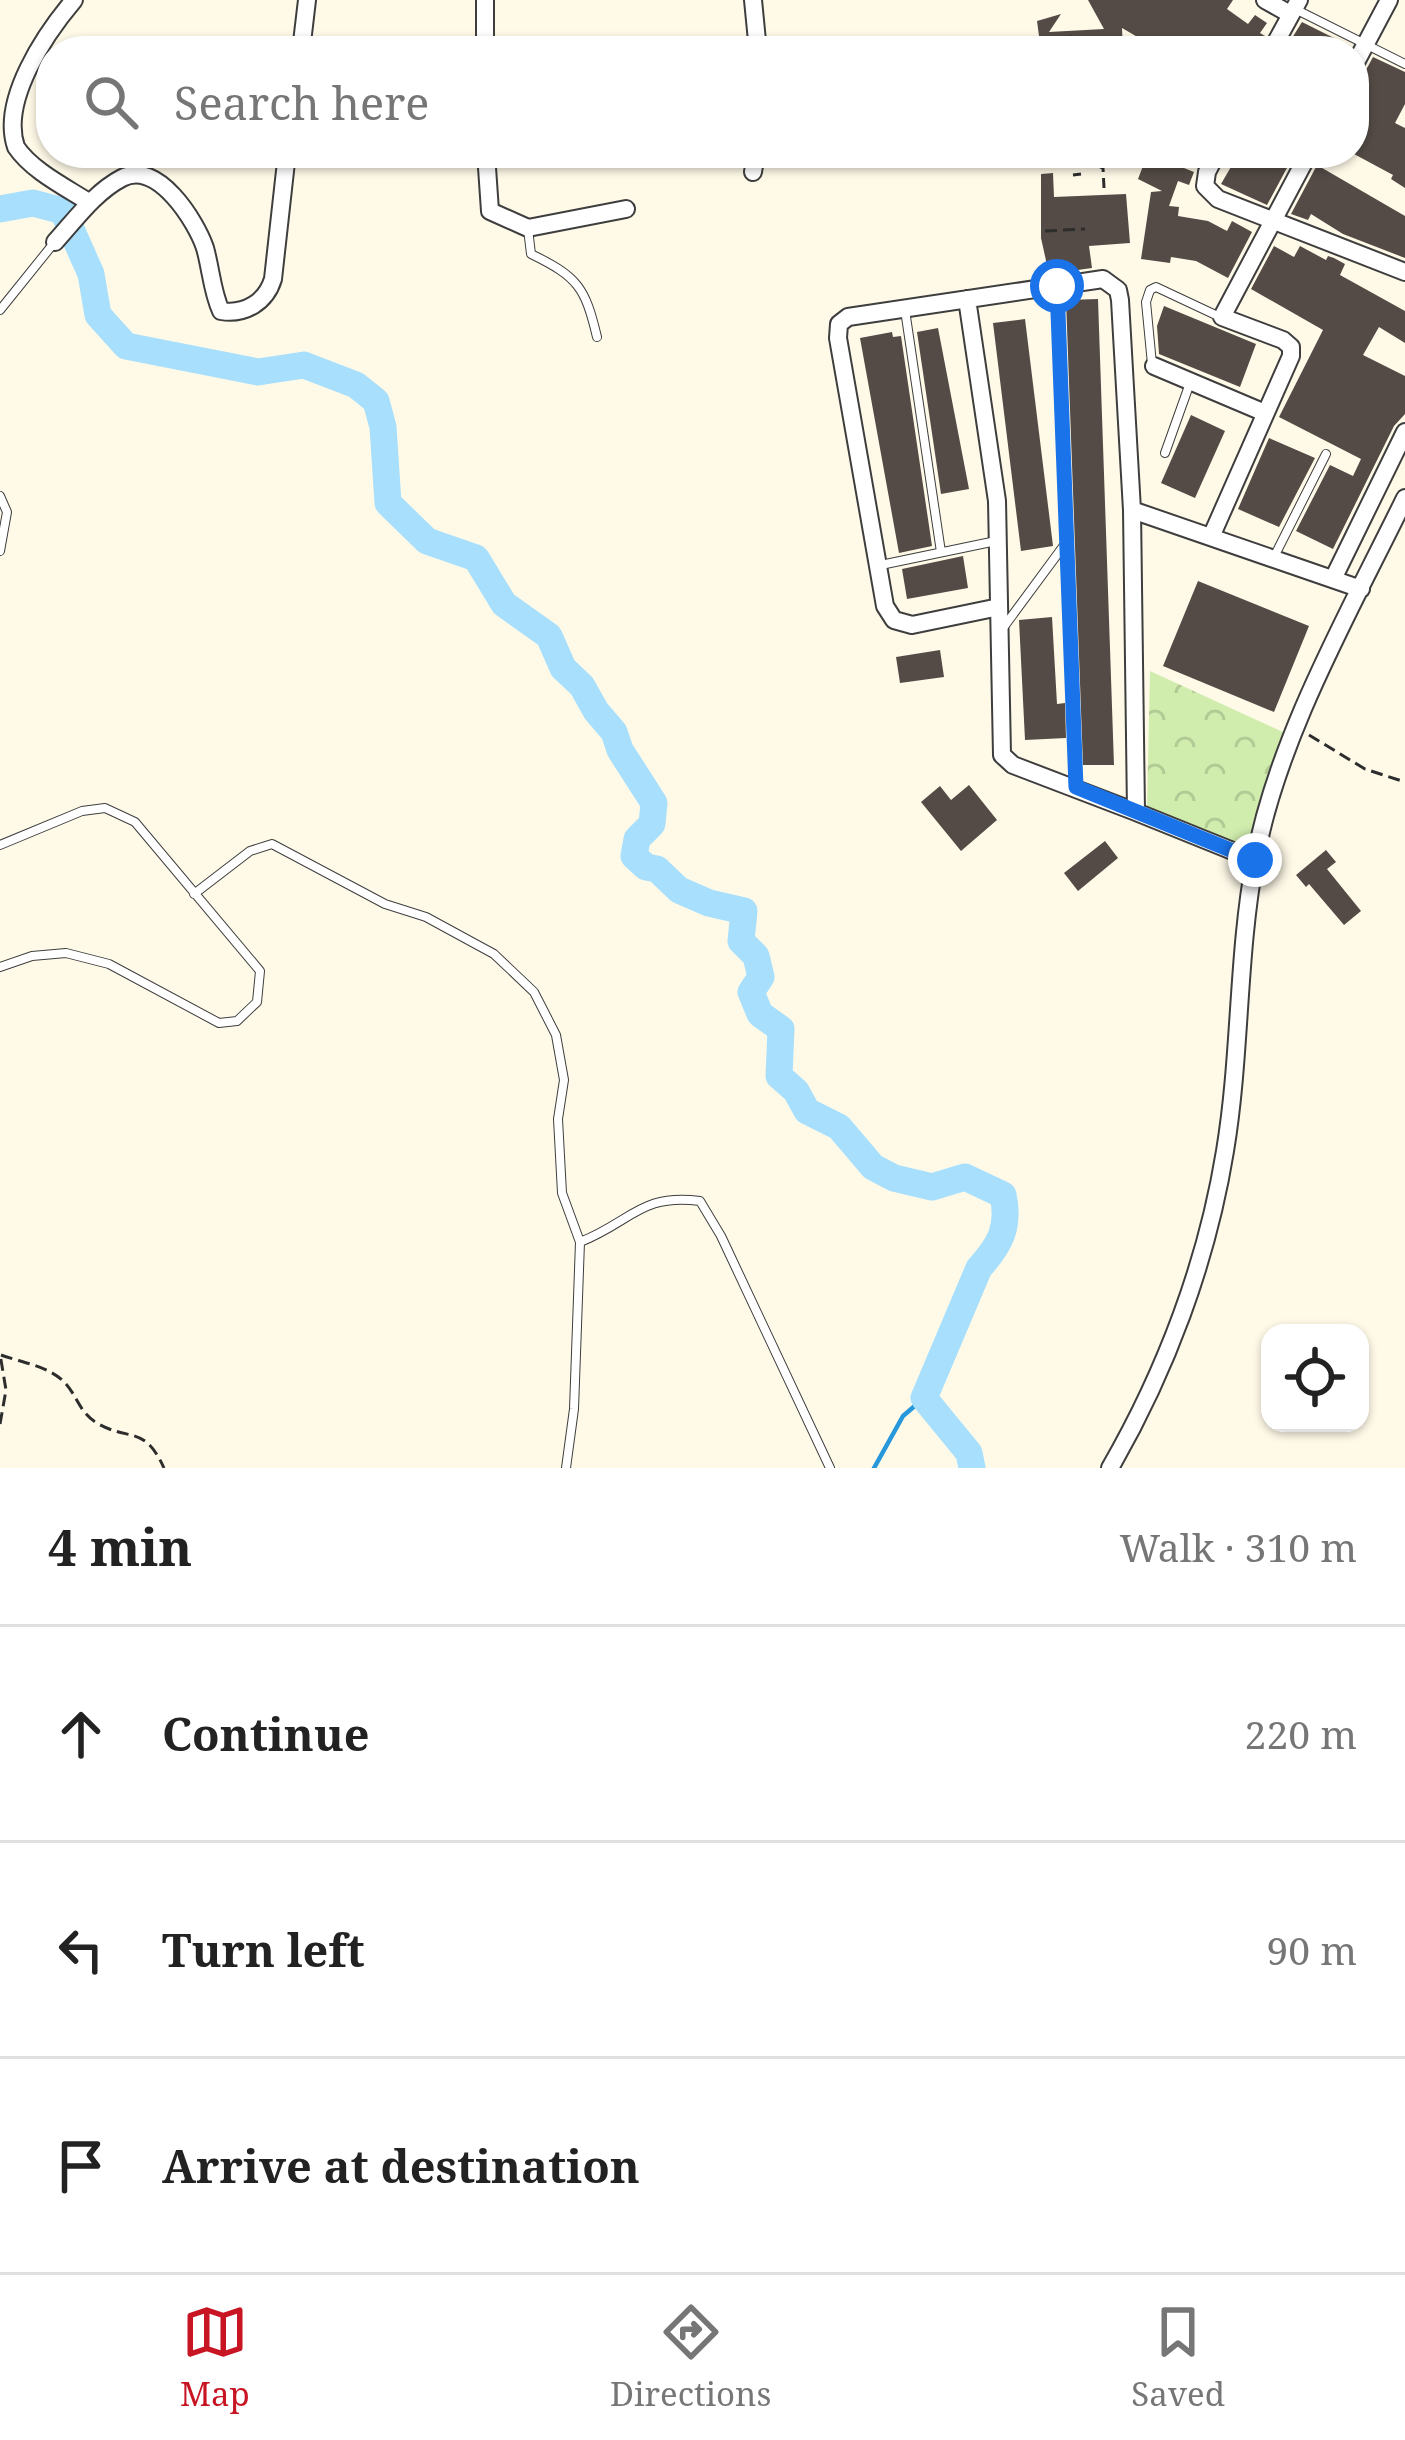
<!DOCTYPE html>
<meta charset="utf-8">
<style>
body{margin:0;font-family:"Noto Serif",serif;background:#f6f6f6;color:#222}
.controls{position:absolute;right:36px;bottom:36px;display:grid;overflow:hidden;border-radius:24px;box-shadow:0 3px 9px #0004}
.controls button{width:108px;height:108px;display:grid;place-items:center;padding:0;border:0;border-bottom:3px solid #e0e0e0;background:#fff;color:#222;font:60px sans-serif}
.stop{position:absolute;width:36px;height:36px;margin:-27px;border:9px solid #1a73e8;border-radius:50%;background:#fff}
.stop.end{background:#1a73e8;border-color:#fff;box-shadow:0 3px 12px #0008}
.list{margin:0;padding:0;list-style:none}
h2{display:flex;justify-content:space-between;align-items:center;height:156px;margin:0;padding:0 48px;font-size:51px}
h2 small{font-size:39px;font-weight:400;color:#767676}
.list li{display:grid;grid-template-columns:78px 1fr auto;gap:36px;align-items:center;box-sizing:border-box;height:216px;padding:0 48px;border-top:3px solid #e0e0e0}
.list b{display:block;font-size:45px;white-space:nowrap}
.list em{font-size:39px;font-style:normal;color:#767676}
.icon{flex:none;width:66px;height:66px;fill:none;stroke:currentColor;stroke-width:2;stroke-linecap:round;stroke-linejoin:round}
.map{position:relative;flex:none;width:1405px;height:1468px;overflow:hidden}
.search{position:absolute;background:#fff;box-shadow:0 3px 9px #0004;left:36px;right:36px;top:36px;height:132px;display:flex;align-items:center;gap:30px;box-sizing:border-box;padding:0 42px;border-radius:48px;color:#767676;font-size:45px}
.sheet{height:804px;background:#fff}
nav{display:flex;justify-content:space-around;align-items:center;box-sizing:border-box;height:168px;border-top:3px solid #e0e0e0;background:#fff;font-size:33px;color:#767676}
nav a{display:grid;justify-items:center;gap:6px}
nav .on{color:#c81523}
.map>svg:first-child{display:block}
.park{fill:url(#park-crowns)}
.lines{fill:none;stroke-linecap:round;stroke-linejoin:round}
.stream{stroke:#2698db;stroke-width:4.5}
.river{stroke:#a7dffd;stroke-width:27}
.building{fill:#544b46}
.lane-casing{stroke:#3e3e3e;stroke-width:10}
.street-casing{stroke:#3e3e3e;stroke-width:20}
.path{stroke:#2d2d2d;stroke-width:3;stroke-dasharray:12 6;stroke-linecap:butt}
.lane{stroke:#fff;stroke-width:8}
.street{stroke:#fff;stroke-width:16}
.route{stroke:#1a73e8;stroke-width:15}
</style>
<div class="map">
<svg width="1405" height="1468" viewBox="0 0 1405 1468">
<defs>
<pattern id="park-crowns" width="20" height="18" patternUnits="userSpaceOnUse" patternTransform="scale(3)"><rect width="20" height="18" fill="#d1edae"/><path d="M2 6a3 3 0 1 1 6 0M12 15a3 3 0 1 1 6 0" fill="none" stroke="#b2ca94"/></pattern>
</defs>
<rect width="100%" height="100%" fill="#fffae8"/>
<path class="park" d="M1150,671L1285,733L1248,849L1147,806Z"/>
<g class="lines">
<path class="stream" d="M874,1468L903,1416L924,1398"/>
<path class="river" d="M0,209L33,203L63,211L91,274L98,315L126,346L258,372L304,365L356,385L376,401L383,427L388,503L427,541L476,558L504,604L549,636L563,668L582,686L596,711L614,732L620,750L654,803L652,824L637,839L634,856L646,867L657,869L679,890L709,903L744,911L741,941L756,956L761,977L751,992L760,1014L781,1029L779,1076L796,1091L807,1111L839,1127L873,1167L894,1178L932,1187L965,1177L1003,1195C1010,1227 1000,1245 979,1268L924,1398L969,1453L972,1468"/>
</g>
<path class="building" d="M1088,0H1233L1227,9L1248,24L1255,15L1267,23L1260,33L1265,36L1258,51H1243L1227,40L1218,51H1150L1153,46L1122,28L1123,51H1041L1037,21L1061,14L1049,32L1104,29Z
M1302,22L1350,46L1348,51H1299L1303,44L1292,38Z
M1373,57L1405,72V104L1395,123L1405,128V188L1391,179L1393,175L1354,154V92Z
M1148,153H1189L1184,168L1194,172L1189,185L1178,181L1169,206L1179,207L1178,216L1208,221L1227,231L1232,221L1252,232L1228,278L1196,261L1171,257L1170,263L1141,259L1151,192L1162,191L1138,179Z
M1239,153H1295L1267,205L1221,184Z
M1317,165L1405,216V258L1343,234L1311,214L1308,220L1291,214Z
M1053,173L1054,197L1126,194L1130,243L1089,246L1092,268L1049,274L1041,238V174Z
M1274,246L1294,257L1300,246L1326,260L1328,256L1334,258L1345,264L1340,275L1405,311V343L1379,327L1363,355L1405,376V414L1394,426L1333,549L1296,531L1330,465L1353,476L1361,459L1279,417L1323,330L1251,289Z
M1098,299L1114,765H1083L1066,300Z
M1164,306L1256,344L1240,387L1159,354L1157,326Z
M1025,319L1053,546L1021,551L993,323Z
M938,328L969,489L941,494L917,332Z
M892,332L893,337L901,336L932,546L899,553L860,338Z
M1191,415L1225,431L1195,498L1161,483Z
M1269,438L1315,458L1279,527L1238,509Z
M963,556L968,588L907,599L902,569Z
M1198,581L1309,626L1274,712L1163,666Z
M1052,617L1057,704L1065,703L1066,738L1025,740L1019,620Z
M940,650L944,677L900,683L896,657Z
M969,785L997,820L961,851L921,802L940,786L951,800Z
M1105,841L1118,858L1078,891L1064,873Z
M1326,850L1336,862L1327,869L1361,911L1344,925L1309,884L1306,887L1296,875Z"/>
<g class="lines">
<g class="lane-casing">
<path id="lane" d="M1295,9L1405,64
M528,229L531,254C578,277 585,287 597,337
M1057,288L1076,787
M0,310L54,243
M905,310L941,552
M1152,364L1146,302L1150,290L1156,287L1220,317
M1165,453L1190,383
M0,496L7,512L0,551
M1274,557L1326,454
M876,566L996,541
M1003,628L1065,544
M0,845L82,811L105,808L135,822L260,971L257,1002L237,1021L219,1023L109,964L66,953L32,956L0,967
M194,894L250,851L272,844L385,904L426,917L494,954L534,992L556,1035L564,1080L558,1119L562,1193L580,1242L574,1409L566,1468
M580,1242C631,1222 641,1193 700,1201L721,1236L830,1468"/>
</g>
<g class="street-casing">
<path id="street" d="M74,0C46,33 0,100 16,147C32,171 67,188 90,203
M753,0L758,51
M1265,0L1290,14
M301,51L307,0
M485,51V0
M1271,51L1299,0
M1354,66L1389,0
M486,153L490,211L528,228L626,209
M1217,153L1207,172L1205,186L1218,199L1405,272
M753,172L756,153
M55,242C75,220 95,192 122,178C157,159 196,221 205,248C211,269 212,292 221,311C245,315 266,302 273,279L287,153
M967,299L997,501L1002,755L1013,765L1136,812
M1154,366L1265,413
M1132,510L1361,589
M1211,537L1291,356V347L1283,340L1222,317L1309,153
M1333,579L1405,432
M999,607L912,625L894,620L885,606L838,338L839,324L848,317L1103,279L1118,290L1120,300L1132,510L1136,812L1255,860
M1110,1468C1166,1371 1207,1262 1225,1151C1241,1055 1237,956 1255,860C1277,738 1351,609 1405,498"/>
</g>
<path class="path" d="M1033,39L1072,37
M1079,158L1103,168L1104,188
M1073,175L1081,174
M1045,231L1085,229
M1309,735L1365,769L1405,782
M1,1355C20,1362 47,1366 62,1380C77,1393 78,1412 97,1423C129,1442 144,1424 164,1468
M0,1424L6,1390L0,1354"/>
<use href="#lane" class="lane"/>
<use href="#street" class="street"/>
</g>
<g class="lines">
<path class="route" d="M1057,286L1076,787L1255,860"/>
</g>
</svg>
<div class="controls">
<button><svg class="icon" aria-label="locate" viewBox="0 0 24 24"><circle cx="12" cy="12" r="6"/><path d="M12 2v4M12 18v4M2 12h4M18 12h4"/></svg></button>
</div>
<div class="stop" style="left:1057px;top:286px"></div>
<div class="stop end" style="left:1255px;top:860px"></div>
<div class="search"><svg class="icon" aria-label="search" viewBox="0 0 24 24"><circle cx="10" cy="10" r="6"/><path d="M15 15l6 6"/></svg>Search here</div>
</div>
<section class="sheet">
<h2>4 min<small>Walk · 310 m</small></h2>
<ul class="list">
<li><svg class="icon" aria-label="ahead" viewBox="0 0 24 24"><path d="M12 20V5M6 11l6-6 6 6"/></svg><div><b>Continue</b></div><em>220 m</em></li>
<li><svg class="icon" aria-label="left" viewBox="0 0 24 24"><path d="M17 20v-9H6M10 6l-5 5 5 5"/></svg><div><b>Turn left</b></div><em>90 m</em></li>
<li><svg class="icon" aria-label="arrive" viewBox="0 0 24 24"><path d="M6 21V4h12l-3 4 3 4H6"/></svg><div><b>Arrive at destination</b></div></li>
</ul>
</section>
<nav>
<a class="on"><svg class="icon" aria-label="map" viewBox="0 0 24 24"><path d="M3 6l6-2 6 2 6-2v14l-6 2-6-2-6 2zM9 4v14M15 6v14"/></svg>Map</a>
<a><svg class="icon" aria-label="directions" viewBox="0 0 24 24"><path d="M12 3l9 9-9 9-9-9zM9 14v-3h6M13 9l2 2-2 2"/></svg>Directions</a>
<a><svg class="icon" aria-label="saved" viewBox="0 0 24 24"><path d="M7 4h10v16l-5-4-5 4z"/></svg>Saved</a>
</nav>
